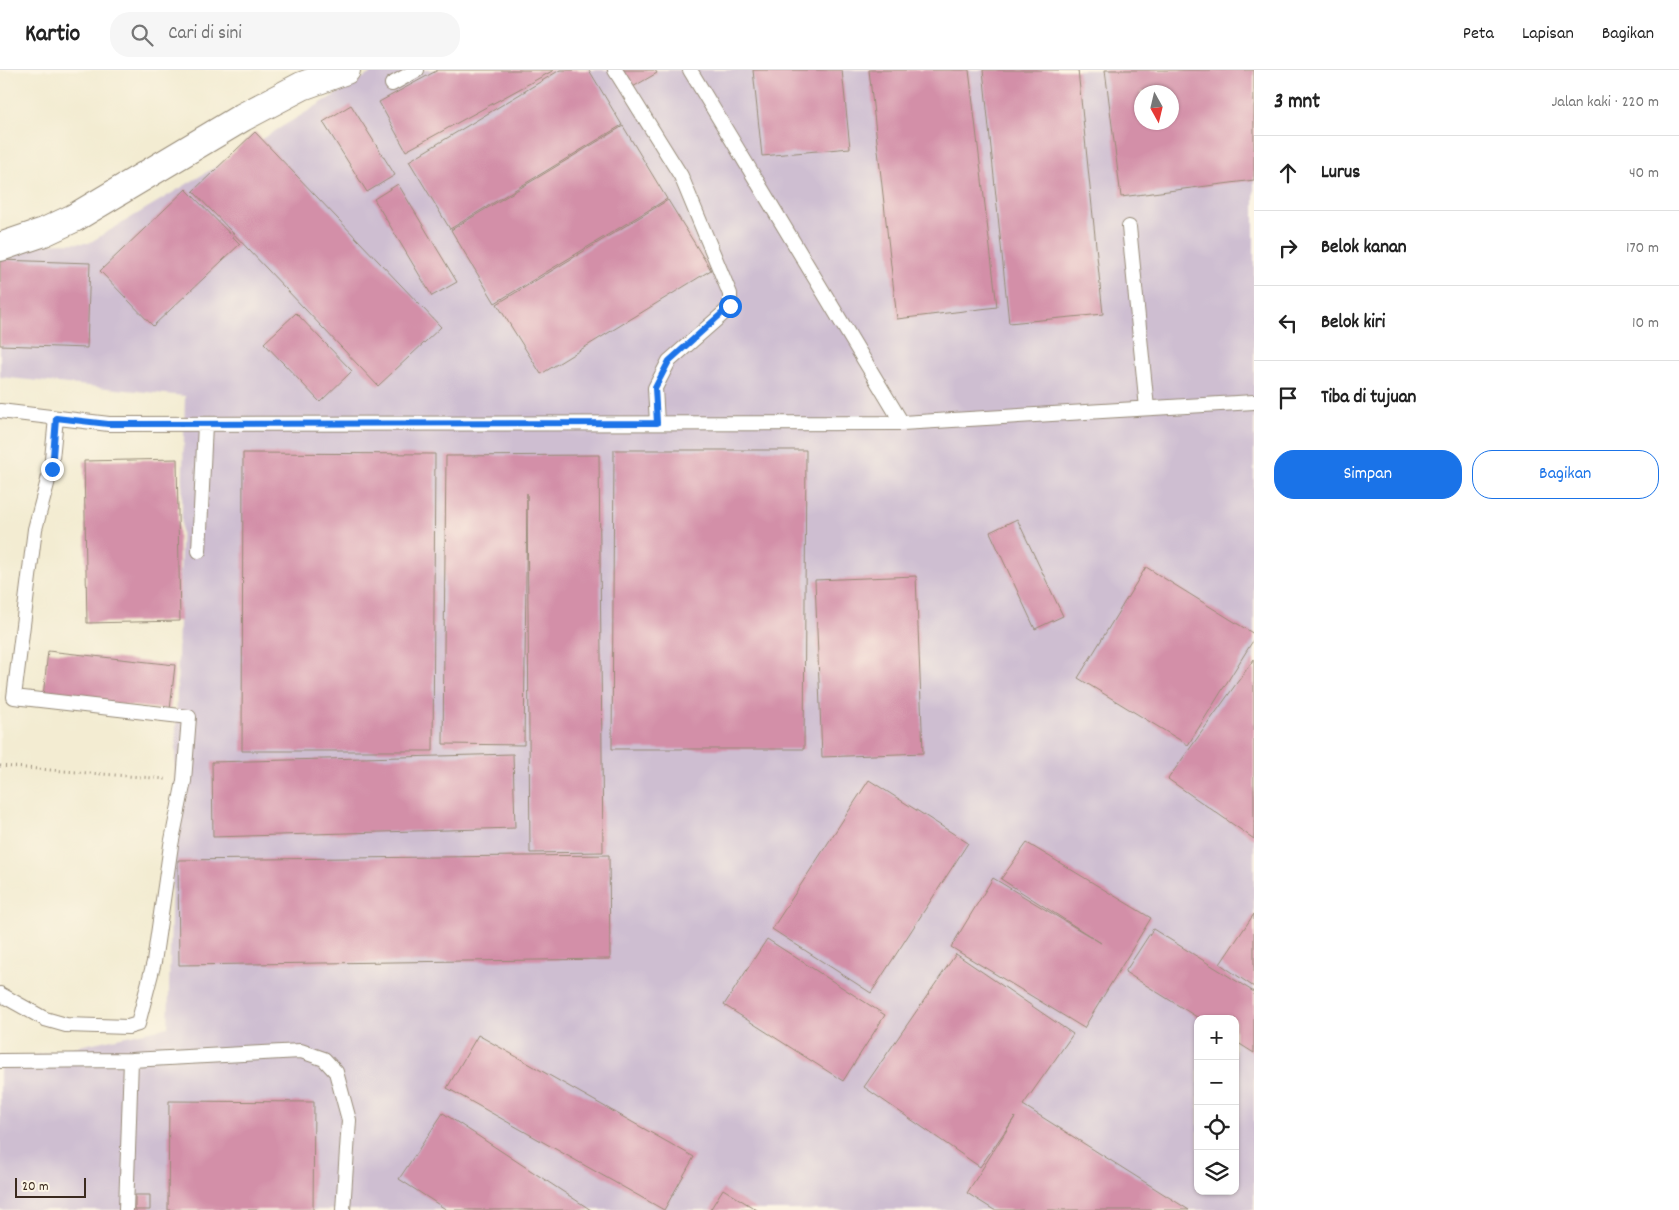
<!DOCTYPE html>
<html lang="id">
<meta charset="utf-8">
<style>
body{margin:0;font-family:Dekko,sans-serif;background:#f6f6f6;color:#222}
.controls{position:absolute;right:15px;bottom:15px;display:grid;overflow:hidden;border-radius:10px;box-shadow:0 1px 4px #0004}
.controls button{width:45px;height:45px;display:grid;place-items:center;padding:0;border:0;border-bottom:1px solid #e0e0e0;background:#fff;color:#222;font:25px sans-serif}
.compass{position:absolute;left:1134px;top:15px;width:45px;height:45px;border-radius:50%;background:#fff;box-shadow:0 1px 4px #0004;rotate:172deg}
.scale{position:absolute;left:15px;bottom:12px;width:71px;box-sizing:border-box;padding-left:5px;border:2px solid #3b2a1e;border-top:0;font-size:14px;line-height:18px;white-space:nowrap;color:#3b2a1e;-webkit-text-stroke:4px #fcf5e5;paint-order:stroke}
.stop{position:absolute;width:15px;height:15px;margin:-11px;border:4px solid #1a73e8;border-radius:50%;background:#fff}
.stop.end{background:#1a73e8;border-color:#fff;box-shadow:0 1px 5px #0008}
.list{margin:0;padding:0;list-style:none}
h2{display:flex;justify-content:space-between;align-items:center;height:65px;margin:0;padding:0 20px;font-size:21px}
h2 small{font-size:16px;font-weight:400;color:#767676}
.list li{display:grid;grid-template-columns:32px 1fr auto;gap:15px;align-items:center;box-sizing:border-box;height:75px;padding:0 20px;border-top:1px solid #e0e0e0}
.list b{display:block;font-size:19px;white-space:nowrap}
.list em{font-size:16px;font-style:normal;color:#767676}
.actions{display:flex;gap:10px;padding:15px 20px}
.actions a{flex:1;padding:11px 0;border:1px solid #1a73e8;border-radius:20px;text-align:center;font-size:18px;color:#1a73e8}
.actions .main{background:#1a73e8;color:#fff}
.icon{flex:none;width:28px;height:28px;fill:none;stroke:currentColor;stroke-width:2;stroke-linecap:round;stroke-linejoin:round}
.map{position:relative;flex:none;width:1254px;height:1140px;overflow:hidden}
header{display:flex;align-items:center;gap:30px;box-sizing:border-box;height:70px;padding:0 25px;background:#fff;border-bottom:1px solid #e0e0e0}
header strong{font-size:24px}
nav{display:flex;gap:28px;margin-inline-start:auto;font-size:18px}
.search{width:350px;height:45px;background:#f6f6f6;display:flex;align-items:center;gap:12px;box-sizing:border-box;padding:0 18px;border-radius:20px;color:#767676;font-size:19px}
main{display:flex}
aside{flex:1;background:#fff}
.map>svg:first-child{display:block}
.industrial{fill:#cebed1;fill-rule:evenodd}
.building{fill:#d38fa8;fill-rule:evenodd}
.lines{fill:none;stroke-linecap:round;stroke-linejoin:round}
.lane-casing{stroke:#978b78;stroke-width:16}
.street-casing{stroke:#978b78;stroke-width:30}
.path{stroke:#978b78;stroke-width:3;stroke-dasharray:1 4;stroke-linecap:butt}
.lane{stroke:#fff;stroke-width:14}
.street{stroke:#fff;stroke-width:28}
.route{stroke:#1a73e8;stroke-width:6}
</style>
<header>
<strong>Kartio</strong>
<div class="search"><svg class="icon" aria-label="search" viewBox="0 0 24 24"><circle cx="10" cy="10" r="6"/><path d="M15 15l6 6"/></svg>Cari di sini</div>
<nav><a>Peta</a><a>Lapisan</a><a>Bagikan</a></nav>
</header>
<main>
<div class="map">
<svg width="1254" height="1140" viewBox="0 0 1254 1140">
<rect width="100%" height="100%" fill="#fcf5e5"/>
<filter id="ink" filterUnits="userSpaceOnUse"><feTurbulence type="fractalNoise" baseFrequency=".02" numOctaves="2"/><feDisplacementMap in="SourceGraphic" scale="10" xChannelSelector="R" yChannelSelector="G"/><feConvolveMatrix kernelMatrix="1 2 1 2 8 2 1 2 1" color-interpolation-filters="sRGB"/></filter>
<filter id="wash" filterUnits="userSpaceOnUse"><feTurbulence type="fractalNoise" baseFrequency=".0096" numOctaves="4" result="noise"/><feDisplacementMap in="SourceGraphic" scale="20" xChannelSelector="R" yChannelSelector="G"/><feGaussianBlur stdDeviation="1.12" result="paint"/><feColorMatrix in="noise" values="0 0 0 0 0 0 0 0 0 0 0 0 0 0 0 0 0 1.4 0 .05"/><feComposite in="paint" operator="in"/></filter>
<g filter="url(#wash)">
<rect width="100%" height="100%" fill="#f3ecd2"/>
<path class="industrial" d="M376,0H1254V1140H0V993L168,957L185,326L0,307V174L89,173ZM1142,22H1172V52H1142ZM1198,949H1235V1121H1198Z"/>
<g id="blocks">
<path class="building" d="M438,0H554L406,81L379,32Z
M560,0H589L622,55L450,159L409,91Z
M620,0H655L657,3L631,18Z
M753,0H842L850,78L762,86Z
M869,0H969L997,237L897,249Z
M983,0H1078L1103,244L1009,253Z
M1105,0H1254V110L1121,127ZM1142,22H1172V52H1142Z
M351,35L395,105L367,122L323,52Z
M623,56L667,129L495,233L451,160Z
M255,62L441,257L378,316L193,121Z
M398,114L457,212L432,226L374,129Z
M186,119L240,174L153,256L100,201Z
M668,130L711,200L541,304L497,234Z
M0,190L90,193L87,278L0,275Z
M296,243L352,301L320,332L264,273Z
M614,380H806L804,679H612Z
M243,383L435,384L433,681H242Z
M599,385L603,782L530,783L527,423L524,675L443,674L446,386Z
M177,389L180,551L87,553L84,391Z
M1017,449L1063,546L1035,559L990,462Z
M1146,497L1254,564V569L1188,675L1078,608Z
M916,506L923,683L822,687L815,510Z
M48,581L175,595L170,640L43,627Z
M1254,589V769L1168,709Z
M513,684L515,758L213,767L212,692Z
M869,710L968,773L871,923L772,859Z
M1027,773L1151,848L1084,958L951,877L993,808L1101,873L1001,809Z
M609,785L610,889L179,895L178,790Z
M1254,844V917L1220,894Z
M1153,859L1254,922V983L1235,971V949H1200L1125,902Z
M767,869L885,945L843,1011L724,935Z
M956,884L1073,964L1023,1035L1189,1140H994L967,1123L1015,1047L980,1097L864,1017Z
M478,965L694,1087L664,1140L447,1018Z
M169,1031L314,1032L313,1140H168Z
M443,1043L591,1140H447L399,1109Z
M723,1119L757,1140H710Z
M135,1125H150V1140H135Z"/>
</g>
</g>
<g filter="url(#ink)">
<use href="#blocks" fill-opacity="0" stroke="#978b78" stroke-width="1"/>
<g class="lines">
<g class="lane-casing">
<path id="lane" d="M615,0L681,106L730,224V237L725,242L669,291L655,318L657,353
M690,0L902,353
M392,14L417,0
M1129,157L1147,338
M0,341L109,354L902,353L1254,332
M199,481L205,354
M0,924L45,949L66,955L128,957L138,954L154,892L171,775L184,711L189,647L14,627L35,459L51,399L56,348
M0,991L131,990L301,981L324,989L336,1002L349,1050L343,1140
M126,1140L131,990"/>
</g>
<g class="street-casing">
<path id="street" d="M0,177L44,162L74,148L243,47L302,16L346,0"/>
</g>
<path class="path" d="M0,696L166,709"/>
<use href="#lane" class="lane"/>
<use href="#street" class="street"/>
</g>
</g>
<g class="lines" filter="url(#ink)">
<path class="route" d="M52,399L56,348L108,354L657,353L655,318L669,291L730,236"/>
</g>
</svg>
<div class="controls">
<button>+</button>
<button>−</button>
<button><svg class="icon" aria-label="locate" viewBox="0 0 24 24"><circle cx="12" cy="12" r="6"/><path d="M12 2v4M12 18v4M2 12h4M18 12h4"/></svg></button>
<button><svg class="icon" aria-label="layers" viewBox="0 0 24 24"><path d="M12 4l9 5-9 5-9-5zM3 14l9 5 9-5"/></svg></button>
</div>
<svg class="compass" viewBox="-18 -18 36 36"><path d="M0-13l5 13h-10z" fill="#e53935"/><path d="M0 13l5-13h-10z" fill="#767676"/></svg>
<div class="scale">20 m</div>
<div class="stop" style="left:730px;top:236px"></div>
<div class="stop end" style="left:52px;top:399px"></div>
</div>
<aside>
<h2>3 mnt<small>Jalan kaki · 220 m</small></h2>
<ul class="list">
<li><svg class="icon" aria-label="ahead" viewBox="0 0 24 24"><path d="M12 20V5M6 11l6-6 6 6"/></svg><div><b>Lurus</b></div><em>40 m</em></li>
<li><svg class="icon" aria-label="right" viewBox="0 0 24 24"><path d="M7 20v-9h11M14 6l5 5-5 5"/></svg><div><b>Belok kanan</b></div><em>170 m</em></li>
<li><svg class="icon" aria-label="left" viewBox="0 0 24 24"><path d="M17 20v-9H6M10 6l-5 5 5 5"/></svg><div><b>Belok kiri</b></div><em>10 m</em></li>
<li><svg class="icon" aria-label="arrive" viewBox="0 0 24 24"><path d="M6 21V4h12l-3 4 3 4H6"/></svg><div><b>Tiba di tujuan</b></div></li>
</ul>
<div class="actions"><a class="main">Simpan</a><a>Bagikan</a></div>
</aside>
</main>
